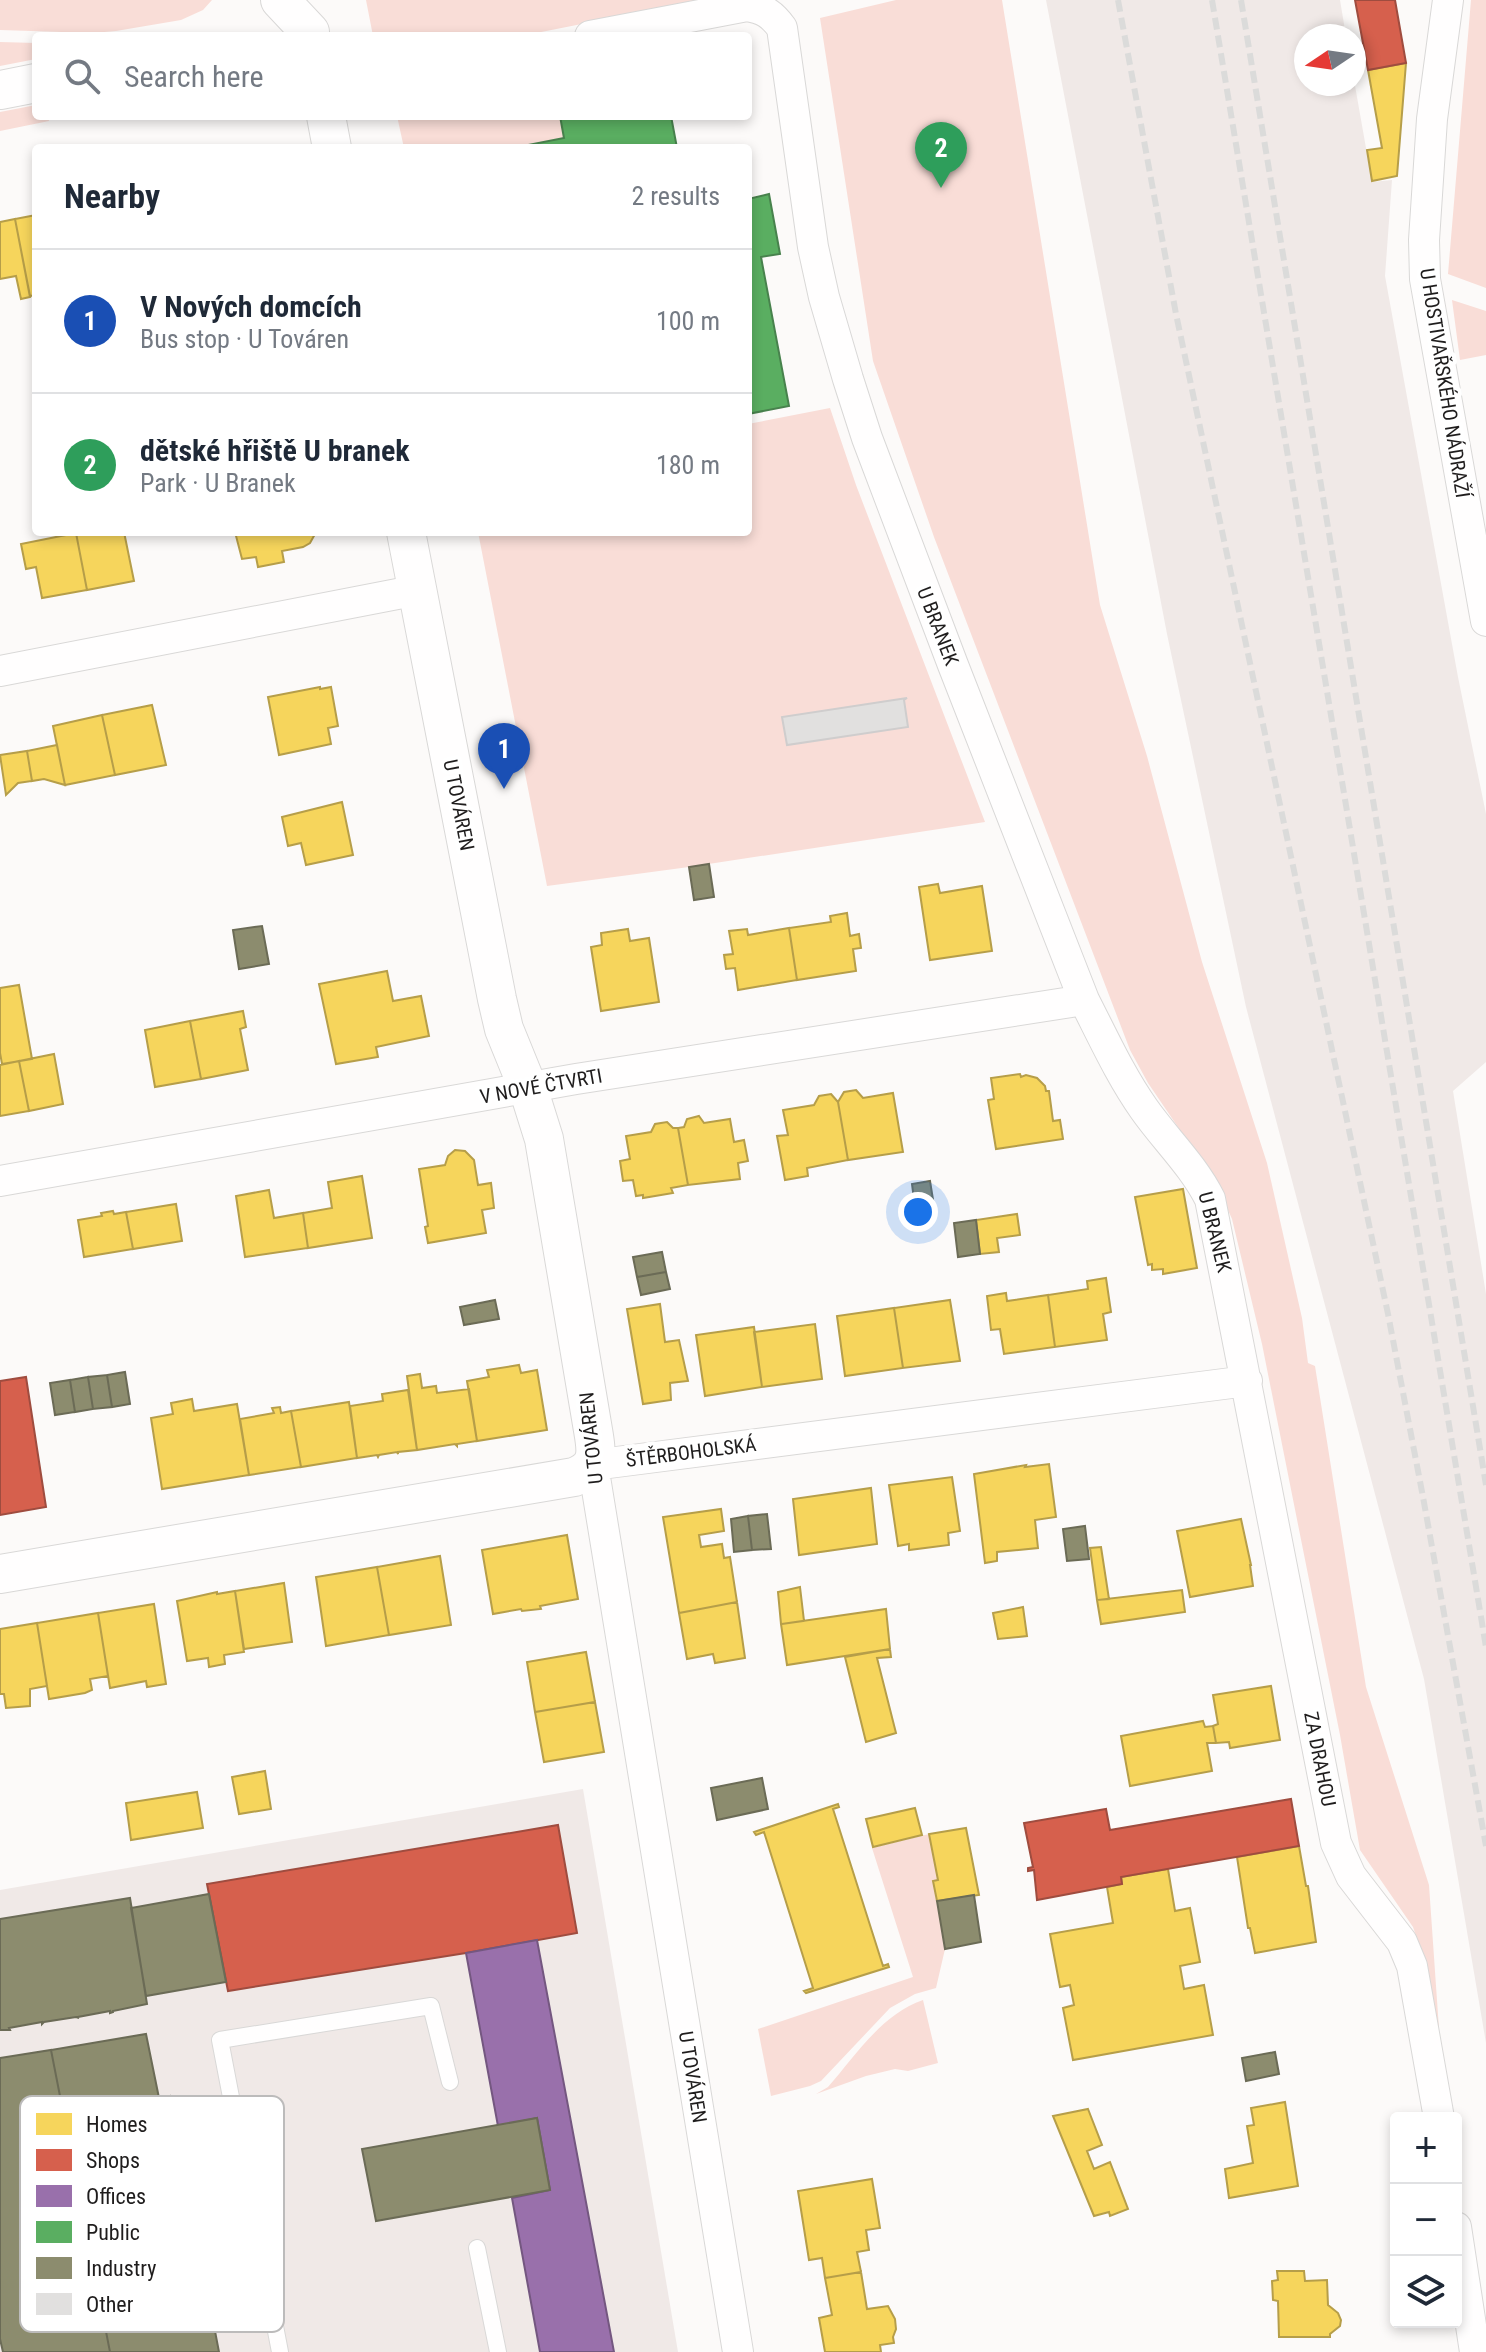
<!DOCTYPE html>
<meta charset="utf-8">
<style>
body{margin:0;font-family:"Roboto Condensed",sans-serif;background:#f2f2f3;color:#1f2937}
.controls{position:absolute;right:24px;bottom:24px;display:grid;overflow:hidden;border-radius:8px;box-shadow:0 4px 12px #0003}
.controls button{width:72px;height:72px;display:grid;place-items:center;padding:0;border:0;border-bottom:2px solid #e0e1e3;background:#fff;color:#1f2937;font:40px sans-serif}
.compass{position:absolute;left:1294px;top:24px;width:72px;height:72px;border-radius:50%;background:#fff;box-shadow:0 4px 12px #0003;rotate:257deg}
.you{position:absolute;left:918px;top:1212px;width:28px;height:28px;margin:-20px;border:6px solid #fff;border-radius:50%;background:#1a73e8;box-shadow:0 0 0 12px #1a73e833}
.badge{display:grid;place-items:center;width:52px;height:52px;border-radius:50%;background:#2563eb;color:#fff;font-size:26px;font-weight:700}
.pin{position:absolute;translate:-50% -66px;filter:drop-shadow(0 2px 4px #0008)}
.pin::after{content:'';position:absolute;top:42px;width:28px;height:24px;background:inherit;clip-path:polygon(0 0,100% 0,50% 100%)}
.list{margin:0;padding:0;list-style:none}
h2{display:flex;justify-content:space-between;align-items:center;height:104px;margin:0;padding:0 32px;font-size:34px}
h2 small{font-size:26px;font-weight:400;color:#747a83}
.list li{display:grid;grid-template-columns:52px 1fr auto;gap:24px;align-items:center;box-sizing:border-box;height:144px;padding:0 32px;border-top:2px solid #e0e1e3}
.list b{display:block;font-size:30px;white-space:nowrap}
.list p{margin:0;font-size:26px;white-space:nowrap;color:#747a83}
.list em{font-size:26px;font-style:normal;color:#747a83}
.icon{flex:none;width:44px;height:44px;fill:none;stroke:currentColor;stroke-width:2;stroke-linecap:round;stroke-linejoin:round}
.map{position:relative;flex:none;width:1486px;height:2352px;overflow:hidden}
.search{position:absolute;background:#fff;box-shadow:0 4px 12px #0003;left:32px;top:32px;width:720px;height:88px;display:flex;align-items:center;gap:20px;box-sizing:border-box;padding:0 28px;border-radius:8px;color:#747a83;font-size:30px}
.panel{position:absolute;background:#fff;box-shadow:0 4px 12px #0003;left:32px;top:144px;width:720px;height:392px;border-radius:8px}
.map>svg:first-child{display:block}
.built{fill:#f0e9e7}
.green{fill:#f9ddd7}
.homes{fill:#f6d55c;stroke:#b69e49;stroke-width:2}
.shops{fill:#d6604d;stroke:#9f4c3f;stroke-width:2}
.offices{fill:#9970ab;stroke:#745780;stroke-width:2}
.public{fill:#5aae61;stroke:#48824d;stroke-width:2}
.industry{fill:#8c8c6e;stroke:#6b6b56;stroke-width:2}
.building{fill:#e1e0df;stroke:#cfcdcd;stroke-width:2}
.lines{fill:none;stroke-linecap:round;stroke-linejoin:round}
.service-casing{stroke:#d9d8d7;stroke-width:18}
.minor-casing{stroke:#d9d8d7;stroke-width:32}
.tertiary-casing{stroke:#d9d8d7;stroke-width:40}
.service{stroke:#fffefe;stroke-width:16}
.minor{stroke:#fffefe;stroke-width:30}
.tertiary{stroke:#fffefe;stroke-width:38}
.rail{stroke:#dbdbda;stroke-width:6;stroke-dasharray:12 6;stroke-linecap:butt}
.labels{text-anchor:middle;stroke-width:8;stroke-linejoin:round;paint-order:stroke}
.street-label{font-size:20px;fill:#1f1d1d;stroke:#fff}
.key{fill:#fff;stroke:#bcbbbb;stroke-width:2}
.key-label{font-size:22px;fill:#1f1d1d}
</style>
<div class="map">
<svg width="1486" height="2352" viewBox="0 0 1486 2352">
<rect width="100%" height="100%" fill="#fcfaf9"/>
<path class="built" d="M1046,0H1340L1346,36H1306V84H1354V80L1372,182L1392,180L1385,276L1458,677L1486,814V1062L1453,1091L1486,1294V2043L1424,1679L1246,1007L1167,634Z
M583,1789L678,2352H0V1890Z"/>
<path class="green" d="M0,0H212L203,10L181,20L116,31L93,33L0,30Z
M366,0H703L521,36H373Z
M896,0H1002L1100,605L1147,756L1202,962L1267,1163L1302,1318L1308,1363L1315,1366L1366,1687L1429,1885L1439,2029L1434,2023L1423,1956L1413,1927L1360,1850L1340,1735L1262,1344L1232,1219L1216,1183L1148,1083L1130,1050L934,537L873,361L820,18Z
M1471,0H1486V288L1448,274Z
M0,42L36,43V59L0,66Z
M36,105V116H48L49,121L0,131V112Z
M397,116H560L564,138L513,148H404Z
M1452,300L1486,311V355L1460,360Z
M830,408L856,485L985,822L689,867L547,886L478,532H748V424Z
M929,1834L938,1880L933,1882L945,1949L936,1988L915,1994L890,2008L821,2081L810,2086L771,2096L758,2029L913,1977L872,1848Z
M923,2000L938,2063L908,2071L895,2069L866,2076L816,2094L828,2087C856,2055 882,2014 923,2000Z"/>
<path class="homes" d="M1406,63L1397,176L1372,181L1367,150L1382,148L1368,70Z
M36,215V272H34L36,295L30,296L15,219Z
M15,219L30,297L21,299L16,276L0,279V222Z
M124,532L134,581L87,590L76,533Z
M235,532H315V534L310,543L303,547L282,551L284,562L258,567L256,557L242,559Z
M76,533L87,590L42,598L36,567L26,569L21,544Z
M320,687V689L331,687L338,726L328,728L331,744L279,755L268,697Z
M152,705L166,765L115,775L102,715Z
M102,715L115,775L65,785L53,726Z
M57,745L65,785L44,779L32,781L27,751Z
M27,751L32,781L18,783L6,795L0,755Z
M342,802L353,855L306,865L301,843L288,846L282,817Z
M938,884L940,893L982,886L992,951L930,960L919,887Z
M847,913L850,936L859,934L861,948L853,949L856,971L797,980L789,928L831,922L830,916Z
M789,928L797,980L738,990L735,968L726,969L724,955L733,954L729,931L747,929L748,935Z
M628,929L630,941L649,938L659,1002L601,1011L591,947L602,945L601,933Z
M387,971L393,1001L421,996L429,1036L376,1047L378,1057L336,1064L319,984Z
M19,985L32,1059L2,1064L0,1053V988Z
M243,1011L246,1027L240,1029L248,1070L201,1079L190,1021Z
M190,1021L201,1079L155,1087L145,1030Z
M54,1054L63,1104L29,1111L19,1061Z
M19,1061L29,1111L0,1116V1065Z
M1020,1074L1021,1077L1026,1075L1037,1078L1045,1086L1046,1091H1049L1053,1121L1060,1120L1063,1139L996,1149L988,1100L994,1099L991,1078Z
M856,1090L863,1098L893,1093L903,1152L848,1160L838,1102L844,1092Z
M831,1094L838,1102L848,1160L807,1168L808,1176L785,1180L777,1136L788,1135L783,1110L814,1105L819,1096Z
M699,1116L704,1123L730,1119L734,1142L744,1140L748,1161L738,1163L740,1179L688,1185L678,1128L684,1127L687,1119Z
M667,1122L673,1128H678L688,1185L671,1188L673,1193L643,1198V1195L636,1196L633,1180L623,1181L620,1161L630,1159L626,1136L651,1132L655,1124Z
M455,1150L465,1151L474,1160L478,1185L491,1183L494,1208L482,1210L486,1233L428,1243L425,1227L428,1226L419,1169L445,1165L448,1156Z
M362,1176L372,1238L308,1248L303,1213L332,1208L328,1182Z
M1183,1189L1197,1268L1163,1274V1269L1152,1270V1264L1148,1265L1135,1197Z
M269,1190L274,1218L303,1213L308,1248L245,1257L236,1196Z
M176,1204L182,1241L133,1249L126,1212Z
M113,1211L114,1214L126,1212L133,1249L84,1257L78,1220L102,1216L101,1213Z
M1017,1214L1020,1235L997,1238L999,1252L980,1254L976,1220Z
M1106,1278L1111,1312L1103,1314L1107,1340L1055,1347L1048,1295L1088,1289L1087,1281Z
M1006,1293L1007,1301L1048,1295L1055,1347L1004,1354L1000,1329L991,1330L987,1296Z
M950,1300L960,1361L903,1368L894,1308Z
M660,1304L665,1342L679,1340L688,1381L670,1383L671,1400L643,1404L627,1309Z
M894,1308L903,1368L845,1376L837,1316Z
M815,1324L822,1379L762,1387L754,1332Z
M754,1327L762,1387L705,1396L696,1335Z
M519,1365L521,1373L537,1370L547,1430L477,1441L467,1381L489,1377L487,1370Z
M420,1374L422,1388L436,1386L437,1393L469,1389L477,1441L457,1444V1446L455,1444L417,1450L407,1376Z
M408,1390L417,1450L398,1452V1454L397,1452L379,1455L378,1457L377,1455L357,1458L350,1406L383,1401L382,1394Z
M192,1399L194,1411L237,1404L249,1475L162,1489L151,1418L173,1414L171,1403Z
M349,1402L357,1458L301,1467L291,1411Z
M280,1407L281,1413L291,1411L301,1467L249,1475L240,1419L274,1413L272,1408Z
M1049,1464L1056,1517L1035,1520L1038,1548L997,1552V1561L985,1563L974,1474L1026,1465L1025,1467Z
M952,1477L960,1531L948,1533L949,1545L909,1550V1544L898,1546L889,1485Z
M871,1488L877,1544L799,1555L793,1499Z
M721,1509L724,1531L699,1535L701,1547L722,1544L724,1558L730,1557L737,1602L679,1613L663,1517Z
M1241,1519L1251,1565H1250L1253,1586L1190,1597L1177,1531Z
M567,1535L578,1599L540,1606L541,1609L522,1611L521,1609L493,1614L482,1550Z
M1101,1547L1109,1599L1097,1600L1090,1548Z
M440,1556L451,1625L389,1635L377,1567Z
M377,1567L389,1635L326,1646L316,1577Z
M284,1583L292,1642L244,1649L235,1591Z
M800,1587L804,1621L781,1624L778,1592Z
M1182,1590L1185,1612L1101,1624L1097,1600Z
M235,1591L244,1652L224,1655L225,1664L209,1667L208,1658L187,1661L177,1601L217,1592V1594Z
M737,1602L745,1658L715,1663L713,1654L687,1659L679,1613Z
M154,1604L166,1684L147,1687L146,1681L110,1688L98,1613Z
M1023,1607L1027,1636L998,1639L993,1613Z
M886,1609L890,1649L787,1665L781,1624Z
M98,1613L108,1676L90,1679L92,1690L85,1693L49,1699L37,1623Z
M37,1623L47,1686L30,1689V1706L6,1708L4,1694H0V1629Z
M890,1649L891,1657L877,1658L896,1733L866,1742L845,1657Z
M586,1652L595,1702L535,1712L527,1662Z
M1271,1686L1280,1740L1230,1748L1229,1742L1216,1743L1213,1726L1218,1724L1213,1695Z
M595,1702L604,1752L544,1762L535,1712Z
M1203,1721L1205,1727L1213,1726L1216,1743H1207L1212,1771L1130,1786L1121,1736Z
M265,1771L271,1809L239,1814L232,1777Z
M197,1792L203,1828L131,1840L126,1803Z
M838,1804L839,1807L833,1809L883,1966L888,1964L889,1967L806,1993L804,1991L813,1988L764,1832L756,1835L754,1832Z
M915,1808L922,1835L873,1847L866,1819Z
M966,1828L979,1895L937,1901L933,1881L938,1880L929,1834Z
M1299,1846L1306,1886H1308L1316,1942L1255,1953L1250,1928H1248L1237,1857Z
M1168,1869L1175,1911L1190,1908L1200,1962L1180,1966L1184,1989L1204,1985L1213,2035L1073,2060L1063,2008L1074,2005L1070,1985L1060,1987L1050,1934L1113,1923L1107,1887L1122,1884L1121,1877Z
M1285,2102L1298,2186L1229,2198L1225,2169L1253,2163L1247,2126L1254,2125L1251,2108Z
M1088,2109L1102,2145L1087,2151L1094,2169L1110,2162L1128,2209L1110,2216L1109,2212L1094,2216L1053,2116Z
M872,2179L880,2228L866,2230L869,2250L857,2252L861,2272L825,2278L822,2258L809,2260L798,2191Z
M1277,2271H1304L1305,2281L1327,2280L1328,2305L1338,2313L1341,2320L1340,2326L1330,2334V2337H1279L1278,2301L1273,2300L1272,2281L1278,2280Z
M861,2272L867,2309L888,2306L895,2319L896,2329L893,2337L894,2343L880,2345L881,2352H825L819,2318L832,2315L825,2278Z"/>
<path class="shops" d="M1355,0H1395L1406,63L1368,70Z
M26,1377L46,1507L0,1515V1381Z
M1291,1799L1299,1846L1121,1877L1122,1884L1037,1900L1034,1870L1028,1871V1868L1033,1867L1024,1823L1106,1809L1110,1830Z
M558,1825L577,1933L466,1953L228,1991L207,1884Z"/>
<path class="offices" d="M537,1940L614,2352H540L512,2198L550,2190L537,2118L498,2126L466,1953Z"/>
<path class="public" d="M560,116H671L677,148H513L564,138Z
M769,194L780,254L761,257L789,406L748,414V199Z"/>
<path class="industry" d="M709,864L714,897L694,900L689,867Z
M262,926L269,964L239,969L233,930Z
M930,1181L935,1212L916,1215L912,1184Z
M976,1220L980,1254L958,1257L954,1223Z
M662,1252L666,1272L637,1277L633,1257Z
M666,1272L670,1289L641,1295L637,1277Z
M495,1300L499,1319L464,1325L460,1307Z
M125,1372L130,1404L112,1407L107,1375Z
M107,1375L112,1407L93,1409L88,1377Z
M88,1377L93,1409L75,1412L70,1380Z
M70,1380L75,1412L55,1415L50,1383Z
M767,1514L771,1549L752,1550L748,1516Z
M748,1516L752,1550L734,1552L731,1519Z
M1085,1526L1089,1559L1067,1561L1063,1529Z
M762,1778L768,1809L717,1820L711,1788Z
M209,1894L226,1982L146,1996L131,1908Z
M974,1895L981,1942L945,1949L937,1901Z
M130,1898L147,2004L113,2011V2012L110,2013V2011L78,2017L79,2018L76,2017L44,2022L42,2024V2022L9,2028L10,2030H0V1919Z
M146,2034L159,2098L170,2096L219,2352H110L51,2050Z
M51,2050L110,2352H3L0,2339V2058Z
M1275,2052L1279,2074L1246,2081L1242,2058Z
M537,2118L550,2190L376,2221L362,2149Z"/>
<path class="building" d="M907,698L904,700L908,727L787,745L782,717Z"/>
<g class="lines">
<g class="service-casing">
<path id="service" d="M477,2248L498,2352
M280,2352L220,2040L431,2006L450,2082"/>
</g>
<g class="minor-casing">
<path id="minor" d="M1448,0L1432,119L1424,240L1425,279L1486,621
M590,36L747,6C764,9 772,14 782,28L813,247L824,297L848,379L867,438L953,665L1084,1000C1103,1037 1120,1075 1144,1109C1165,1139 1193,1165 1210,1199L1336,1843L1351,1876L1402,1942L1412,1966L1439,2118
M0,671L418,590
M0,1181L576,1079L1084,1000
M1456,2227L1475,2352
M738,2352L593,1465L1247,1381"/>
</g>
<g class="tertiary-casing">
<path id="tertiary" d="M280,0L310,32
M0,90L36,83
M326,116L332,148
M0,1574L574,1477C599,1467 597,1453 593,1430L544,1139L528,1088L504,1029L497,999L406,532"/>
</g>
<use href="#service" class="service"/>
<use href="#minor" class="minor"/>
<use href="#tertiary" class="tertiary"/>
<path class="rail" d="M1118,0L1176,314L1388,1314L1423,1497L1486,1846
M1212,0L1486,1647
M1241,0L1486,1485"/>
</g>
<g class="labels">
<g class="street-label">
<text transform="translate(1445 383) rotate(81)" y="7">U HOSTIVAŘSKÉHO NÁDRAŽÍ</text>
<text transform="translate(938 626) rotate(69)" y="7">U BRANEK</text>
<text transform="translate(459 805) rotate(79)" y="7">U TOVÁREN</text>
<text transform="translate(541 1086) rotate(-10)" y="7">V NOVÉ ČTVRTI</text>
<text transform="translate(1215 1232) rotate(76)" y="7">U BRANEK</text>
<text transform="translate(591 1438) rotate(-96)" y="7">U TOVÁREN</text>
<text transform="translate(691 1452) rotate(-7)" y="7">ŠTĚRBOHOLSKÁ</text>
<text transform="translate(1320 1759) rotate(79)" y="7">ZA DRAHOU</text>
<text transform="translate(693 2077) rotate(81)" y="7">U TOVÁREN</text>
</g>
</g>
<rect x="20" y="2096" width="264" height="236" rx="12" class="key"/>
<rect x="36" y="2113" width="36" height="22" fill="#f6d55c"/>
<rect x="36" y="2149" width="36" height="22" fill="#d6604d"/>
<rect x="36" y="2185" width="36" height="22" fill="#9970ab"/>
<rect x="36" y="2221" width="36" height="22" fill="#5aae61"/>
<rect x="36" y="2257" width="36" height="22" fill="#8c8c6e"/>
<rect x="36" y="2293" width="36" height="22" fill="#e1e0df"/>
<g class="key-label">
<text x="86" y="2132">Homes</text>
<text x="86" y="2168">Shops</text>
<text x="86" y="2204">Offices</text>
<text x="86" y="2240">Public</text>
<text x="86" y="2276">Industry</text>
<text x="86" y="2312">Other</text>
</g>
</svg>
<div class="controls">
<button>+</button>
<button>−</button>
<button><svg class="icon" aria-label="layers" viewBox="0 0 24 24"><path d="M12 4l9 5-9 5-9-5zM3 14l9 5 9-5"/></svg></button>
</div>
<svg class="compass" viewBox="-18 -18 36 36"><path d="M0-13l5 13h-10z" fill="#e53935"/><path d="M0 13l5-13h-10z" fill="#747a83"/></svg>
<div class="you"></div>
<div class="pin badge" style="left:504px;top:789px;background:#1a4fb4">1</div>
<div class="pin badge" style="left:941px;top:188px;background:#2e9e5b">2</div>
<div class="search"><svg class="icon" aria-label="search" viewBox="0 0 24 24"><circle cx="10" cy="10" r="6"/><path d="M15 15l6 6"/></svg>Search here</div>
<section class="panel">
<h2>Nearby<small>2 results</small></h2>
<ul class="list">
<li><span class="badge" style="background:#1a4fb4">1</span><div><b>V Nových domcích</b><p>Bus stop · U Továren</p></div><em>100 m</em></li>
<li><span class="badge" style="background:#2e9e5b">2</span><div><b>dětské hřiště U branek</b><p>Park · U Branek</p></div><em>180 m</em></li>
</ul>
</section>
</div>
